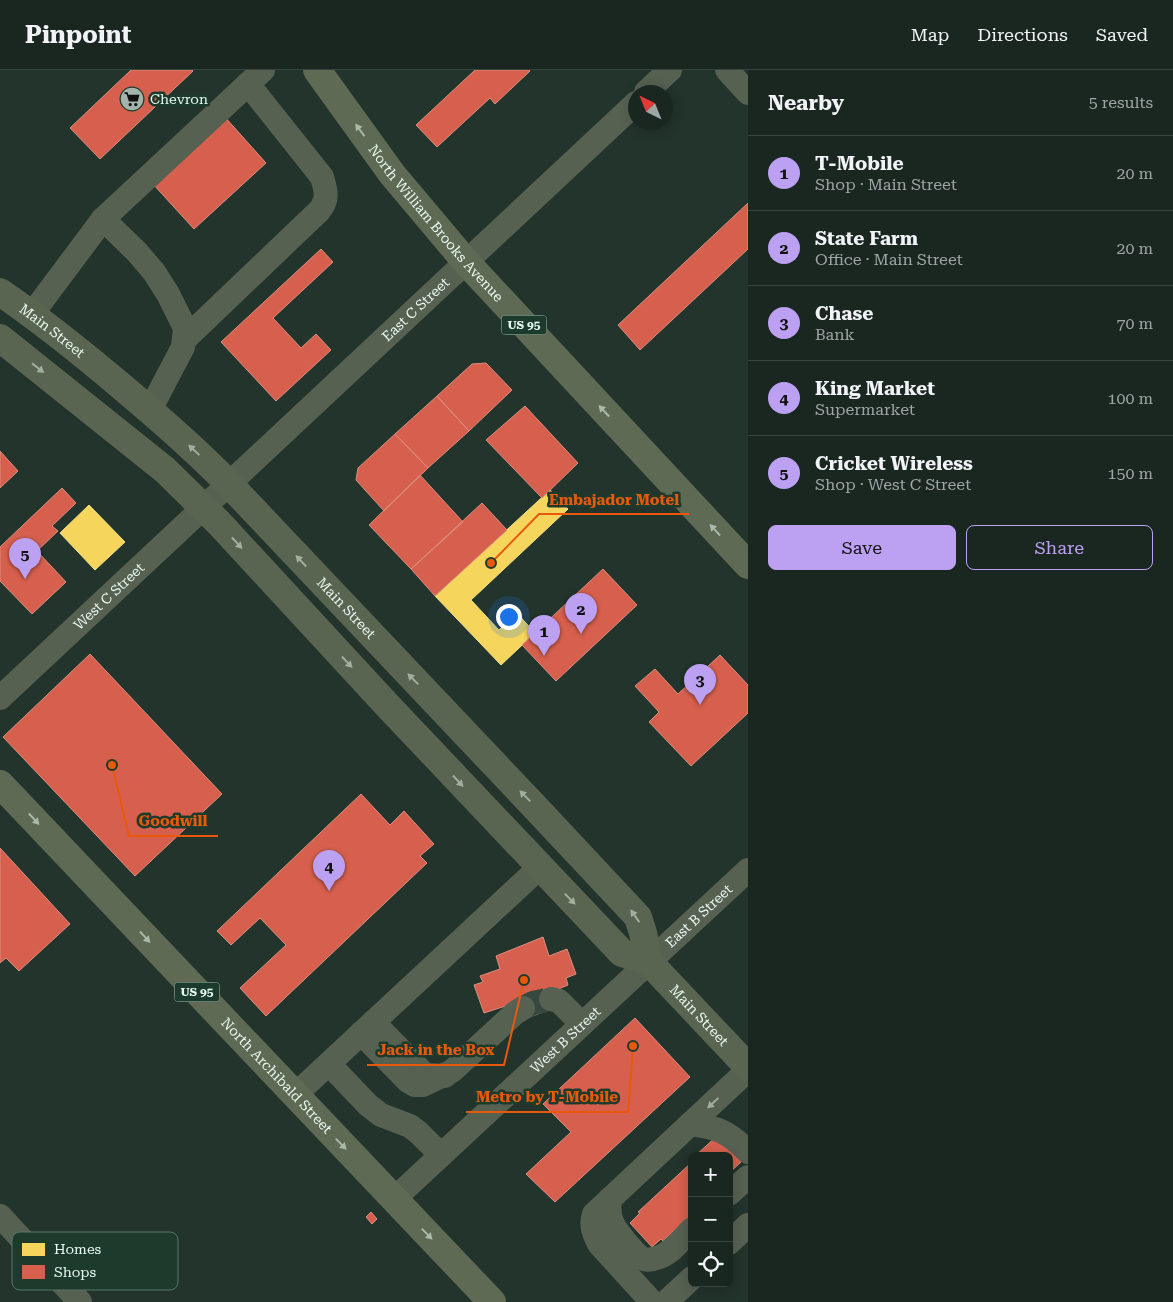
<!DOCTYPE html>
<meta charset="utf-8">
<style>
body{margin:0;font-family:"Roboto Serif",serif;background:#27332e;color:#f1f3f6}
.controls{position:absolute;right:15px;bottom:15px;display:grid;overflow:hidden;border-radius:8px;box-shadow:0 2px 12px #0003}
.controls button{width:45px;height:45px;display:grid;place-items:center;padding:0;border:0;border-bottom:1px solid #38443f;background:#1a2721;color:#f1f3f6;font:25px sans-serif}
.compass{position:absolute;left:628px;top:15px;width:45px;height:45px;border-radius:50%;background:#1a2721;box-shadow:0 2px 12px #0003;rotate:317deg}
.you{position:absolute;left:508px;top:546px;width:18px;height:18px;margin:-12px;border:4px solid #fff;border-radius:50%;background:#1a73e8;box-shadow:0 0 0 8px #1a73e833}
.badge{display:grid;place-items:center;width:32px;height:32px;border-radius:50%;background:#bca0f2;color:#111;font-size:16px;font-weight:700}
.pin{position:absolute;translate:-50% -41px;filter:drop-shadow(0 1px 2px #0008)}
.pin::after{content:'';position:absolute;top:26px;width:18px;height:15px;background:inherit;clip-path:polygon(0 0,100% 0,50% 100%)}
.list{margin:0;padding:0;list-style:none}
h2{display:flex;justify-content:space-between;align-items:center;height:65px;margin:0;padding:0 20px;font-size:21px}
h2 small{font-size:16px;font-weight:400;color:#9fa5a5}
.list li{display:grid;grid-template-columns:32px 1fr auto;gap:15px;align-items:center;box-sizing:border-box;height:75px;padding:0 20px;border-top:1px solid #38443f}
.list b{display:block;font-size:19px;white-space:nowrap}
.list p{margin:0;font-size:16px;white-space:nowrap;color:#9fa5a5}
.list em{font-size:16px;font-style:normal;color:#9fa5a5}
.actions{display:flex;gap:10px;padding:15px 20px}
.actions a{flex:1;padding:11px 0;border:1px solid #bca0f2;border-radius:8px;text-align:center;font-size:18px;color:#bca0f2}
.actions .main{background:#bca0f2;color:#111}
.icon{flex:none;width:28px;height:28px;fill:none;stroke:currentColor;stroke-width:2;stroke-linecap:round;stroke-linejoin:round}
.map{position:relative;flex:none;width:748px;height:1232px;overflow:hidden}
header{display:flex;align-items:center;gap:30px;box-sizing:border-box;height:70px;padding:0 25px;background:#1a2721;border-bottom:1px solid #38443f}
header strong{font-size:24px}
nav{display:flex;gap:28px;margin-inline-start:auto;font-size:18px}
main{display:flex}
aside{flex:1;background:#1a2721}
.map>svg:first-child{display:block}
.homes{fill:#f6d55c;stroke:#f2e088}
.shops{fill:#d6604d;stroke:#db8e7e}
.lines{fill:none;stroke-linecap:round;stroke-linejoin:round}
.minor-tunnel{stroke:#374840;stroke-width:24;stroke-dasharray:24 12;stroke-linecap:butt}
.minor{stroke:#576152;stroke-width:24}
.major{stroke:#5a6551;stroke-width:28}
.highway{stroke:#5e6a54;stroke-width:28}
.oneway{fill:#a9b9aa}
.oneway2{fill:#a0afa0}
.oneway3{fill:#9fada1}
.labels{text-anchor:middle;stroke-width:5;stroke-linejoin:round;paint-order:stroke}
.shield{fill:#1c3b2d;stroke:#aac0b6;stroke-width:1}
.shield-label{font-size:12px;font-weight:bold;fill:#e7f9f0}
.poi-label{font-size:14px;fill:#e7f9f0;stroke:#1c3b2d;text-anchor:start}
.street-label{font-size:14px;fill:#e7f9f0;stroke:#1c3b2d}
.key{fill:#1c3b2d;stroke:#597468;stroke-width:1}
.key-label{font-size:14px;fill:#e7f9f0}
.leader{fill:none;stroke:#e8590c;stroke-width:2}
.callout-dot{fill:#e8590c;stroke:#1c3b2d;stroke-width:2}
.callout-label{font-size:15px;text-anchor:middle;font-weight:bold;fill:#e8590c;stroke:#1c3b2d;stroke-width:5;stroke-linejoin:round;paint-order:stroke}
</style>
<header>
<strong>Pinpoint</strong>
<nav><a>Map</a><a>Directions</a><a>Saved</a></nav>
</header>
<main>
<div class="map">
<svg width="748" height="1232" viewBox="0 0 748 1232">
<rect width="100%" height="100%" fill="#23342c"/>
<path class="homes" d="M550,420L568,439L471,530L499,560L517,543L535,563L501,595L435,526Z
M89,435L125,472L95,500L60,463Z"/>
<path class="shops" d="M131,0H192L193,1L100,89L70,58Z
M475,0H529L530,1L495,34L490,28L437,77L416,55Z
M224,46L266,93L194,159L152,113Z
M748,133V179L640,280L618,255Z
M321,179L333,192L273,248L301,278L316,264L331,280L276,331L221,272Z
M486,293L512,320L469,361L437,326L472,294Z
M437,326L469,361L428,398L395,364Z
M525,336L578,393L542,428L486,370Z
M395,364L428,398L384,441L356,410L358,398Z
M0,381L18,401L0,418Z
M420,405L463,452L411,499L369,455Z
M62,418L76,433L52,456L58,461L37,481L66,512L32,544L0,511V477Z
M482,433L507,460L435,526L411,499Z
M603,499L637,535L556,611L522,575Z
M90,584L222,724L135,806L3,667Z
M720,585L748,615V643L691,696L649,652L659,642L635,616L655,599L678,624Z
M361,724L390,755L404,741L434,774L420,786L427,793L266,946L240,918L286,875L260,848L231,875L217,861Z
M0,778L70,854L19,901L6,888L0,893Z
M543,867L549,886L567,879L576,904L566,908L568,915L549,923L554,938L527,948L521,931L484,943L474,915L483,912L480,906L500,899L496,886Z
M635,948L690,1007L555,1132L526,1104L571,1062L543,1034Z
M717,1066L742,1091L729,1103V1086H695Z
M692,1092V1144L663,1171L661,1169L652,1177L630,1153L640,1143L638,1142Z
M371,1142L377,1149L372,1154L366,1147Z"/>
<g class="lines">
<path class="minor-tunnel" d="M523,938L533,933L551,929"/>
<g class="minor">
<path d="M727,0L748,23"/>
<path d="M646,22L670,0"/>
<path d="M103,149L136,181L154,202L168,224L185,258L183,277L150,340"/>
<path d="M32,244L103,149L263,0"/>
<path d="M184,270L319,141C329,129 326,121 322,107L248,14"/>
<path id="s1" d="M0,628L636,33"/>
<path d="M551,929L559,931L582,954"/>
<path d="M373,952L423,1003L428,1005L445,1006"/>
<path d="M361,963L408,1011L415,1015H423L452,1001L515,943L523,938"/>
<path d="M329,994L368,1035L381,1045L410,1056L419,1063L441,1085"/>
<path d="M295,1025L540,797"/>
<path d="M690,1054C717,1057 729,1062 748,1082"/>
<path d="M729,1124L748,1107"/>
<path id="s2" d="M394,1129L748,800"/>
<path d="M610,1129C609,1137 609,1145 612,1152C615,1160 634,1183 641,1188C645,1190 651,1190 656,1188C670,1185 682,1169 692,1159"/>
<path d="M0,1146L80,1232"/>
<path d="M729,1173L748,1155"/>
<path d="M652,1232L599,1174C594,1164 590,1155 594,1144L748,1000"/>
<path d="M666,1232L692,1208"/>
</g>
<g class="major">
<path id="s3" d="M0,222C42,251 82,283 121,316C158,347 195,379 229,414L533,735L638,847L643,863L649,892"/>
<path id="s4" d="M0,268L165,400L219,453L387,635L622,883L649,892L748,997"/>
</g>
<g class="highway">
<path id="s5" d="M317,0L392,104L466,192L748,495"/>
<path id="s6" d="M0,714L492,1232"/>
</g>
</g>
<defs><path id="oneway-solid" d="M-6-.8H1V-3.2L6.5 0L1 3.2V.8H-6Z" transform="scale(1.25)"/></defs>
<g class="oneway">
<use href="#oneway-solid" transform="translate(360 60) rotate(-126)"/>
<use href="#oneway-solid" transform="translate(604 341) rotate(-133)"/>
<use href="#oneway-solid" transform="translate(715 460) rotate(-133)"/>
<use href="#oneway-solid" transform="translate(34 749) rotate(47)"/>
<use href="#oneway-solid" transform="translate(145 867) rotate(47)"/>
<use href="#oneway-solid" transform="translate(341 1074) rotate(46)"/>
<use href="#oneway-solid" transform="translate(427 1164) rotate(46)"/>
</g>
<g class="oneway2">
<use href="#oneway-solid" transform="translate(38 298) rotate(38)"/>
<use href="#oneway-solid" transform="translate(194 380) rotate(-137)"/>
<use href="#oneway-solid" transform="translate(237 473) rotate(47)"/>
<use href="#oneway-solid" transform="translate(301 491) rotate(-133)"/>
<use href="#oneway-solid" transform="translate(347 592) rotate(47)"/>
<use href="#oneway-solid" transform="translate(413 609) rotate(-134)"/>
<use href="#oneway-solid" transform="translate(458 711) rotate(47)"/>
<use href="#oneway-solid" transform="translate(525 726) rotate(-134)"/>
<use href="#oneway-solid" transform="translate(570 829) rotate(46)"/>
<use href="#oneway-solid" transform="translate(635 846) rotate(-125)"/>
</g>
<use class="oneway3" href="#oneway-solid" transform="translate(713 1033) rotate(137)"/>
<defs>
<g id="supermarket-disc" transform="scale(1.25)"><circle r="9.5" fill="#a2b4ab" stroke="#1c3b2d"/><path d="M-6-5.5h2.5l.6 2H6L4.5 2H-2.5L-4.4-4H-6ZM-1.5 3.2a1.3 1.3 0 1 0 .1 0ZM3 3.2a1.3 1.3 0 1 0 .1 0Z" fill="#111"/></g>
</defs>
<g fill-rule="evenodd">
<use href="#supermarket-disc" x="132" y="29"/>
</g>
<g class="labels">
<g class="shield">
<rect x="501.5" y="245.5" width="45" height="19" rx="4"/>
<rect x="174.5" y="912.5" width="45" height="19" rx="4"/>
</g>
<g class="shield-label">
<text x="524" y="259">US 95</text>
<text x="197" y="926">US 95</text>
</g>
<g class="poi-label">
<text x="150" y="34">Chevron</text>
</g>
<g class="street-label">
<text dy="5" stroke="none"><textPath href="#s5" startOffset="194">North William Brooks Avenue</textPath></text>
<text dy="5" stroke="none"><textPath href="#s1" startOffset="569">East C Street</textPath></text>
<text dy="5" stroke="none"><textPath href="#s3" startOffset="65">Main Street</textPath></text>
<text dy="5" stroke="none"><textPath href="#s1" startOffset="149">West C Street</textPath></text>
<text dy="5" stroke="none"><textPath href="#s3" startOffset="470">Main Street</textPath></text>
<text dy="5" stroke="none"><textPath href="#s2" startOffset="416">East B Street</textPath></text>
<text dy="5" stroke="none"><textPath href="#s4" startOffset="978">Main Street</textPath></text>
<text dy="5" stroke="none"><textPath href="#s2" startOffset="234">West B Street</textPath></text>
<text dy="5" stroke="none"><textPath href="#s6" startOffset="402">North Archibald Street</textPath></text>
</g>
</g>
<rect x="12" y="1162" width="166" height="58" rx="8" class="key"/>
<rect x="22" y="1173" width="23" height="13" fill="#f6d55c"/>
<rect x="22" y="1195" width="23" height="14" fill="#d6604d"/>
<g class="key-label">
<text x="54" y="1184">Homes</text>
<text x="54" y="1207">Shops</text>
</g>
<path class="leader" d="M491 493L539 444H689M112 695L129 766H218M524 910L504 995H367M633 976L628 1042H466"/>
<g class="callout-dot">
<circle cx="491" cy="493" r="5"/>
<circle cx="112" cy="695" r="5"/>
<circle cx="524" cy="910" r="5"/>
<circle cx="633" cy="976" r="5"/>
</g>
<g class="callout-label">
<text x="614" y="435">Embajador Motel</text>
<text x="173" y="756">Goodwill</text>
<text x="436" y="985">Jack in the Box</text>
<text x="547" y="1032">Metro by T-Mobile</text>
</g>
</svg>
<div class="controls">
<button>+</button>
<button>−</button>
<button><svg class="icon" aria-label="locate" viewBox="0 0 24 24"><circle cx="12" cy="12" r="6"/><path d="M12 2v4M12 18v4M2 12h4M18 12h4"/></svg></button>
</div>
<svg class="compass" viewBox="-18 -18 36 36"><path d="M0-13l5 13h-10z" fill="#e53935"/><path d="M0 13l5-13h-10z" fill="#9fa5a5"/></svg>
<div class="you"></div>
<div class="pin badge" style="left:544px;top:586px">1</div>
<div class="pin badge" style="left:581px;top:564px">2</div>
<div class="pin badge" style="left:700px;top:635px">3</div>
<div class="pin badge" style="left:329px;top:821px">4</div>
<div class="pin badge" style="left:25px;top:509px">5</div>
</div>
<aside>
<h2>Nearby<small>5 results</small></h2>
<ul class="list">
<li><span class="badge">1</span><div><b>T-Mobile</b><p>Shop · Main Street</p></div><em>20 m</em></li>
<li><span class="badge">2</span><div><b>State Farm</b><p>Office · Main Street</p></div><em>20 m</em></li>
<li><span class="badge">3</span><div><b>Chase</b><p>Bank</p></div><em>70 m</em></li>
<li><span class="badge">4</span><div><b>King Market</b><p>Supermarket</p></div><em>100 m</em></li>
<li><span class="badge">5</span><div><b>Cricket Wireless</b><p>Shop · West C Street</p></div><em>150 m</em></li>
</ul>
<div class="actions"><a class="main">Save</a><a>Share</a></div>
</aside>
</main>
